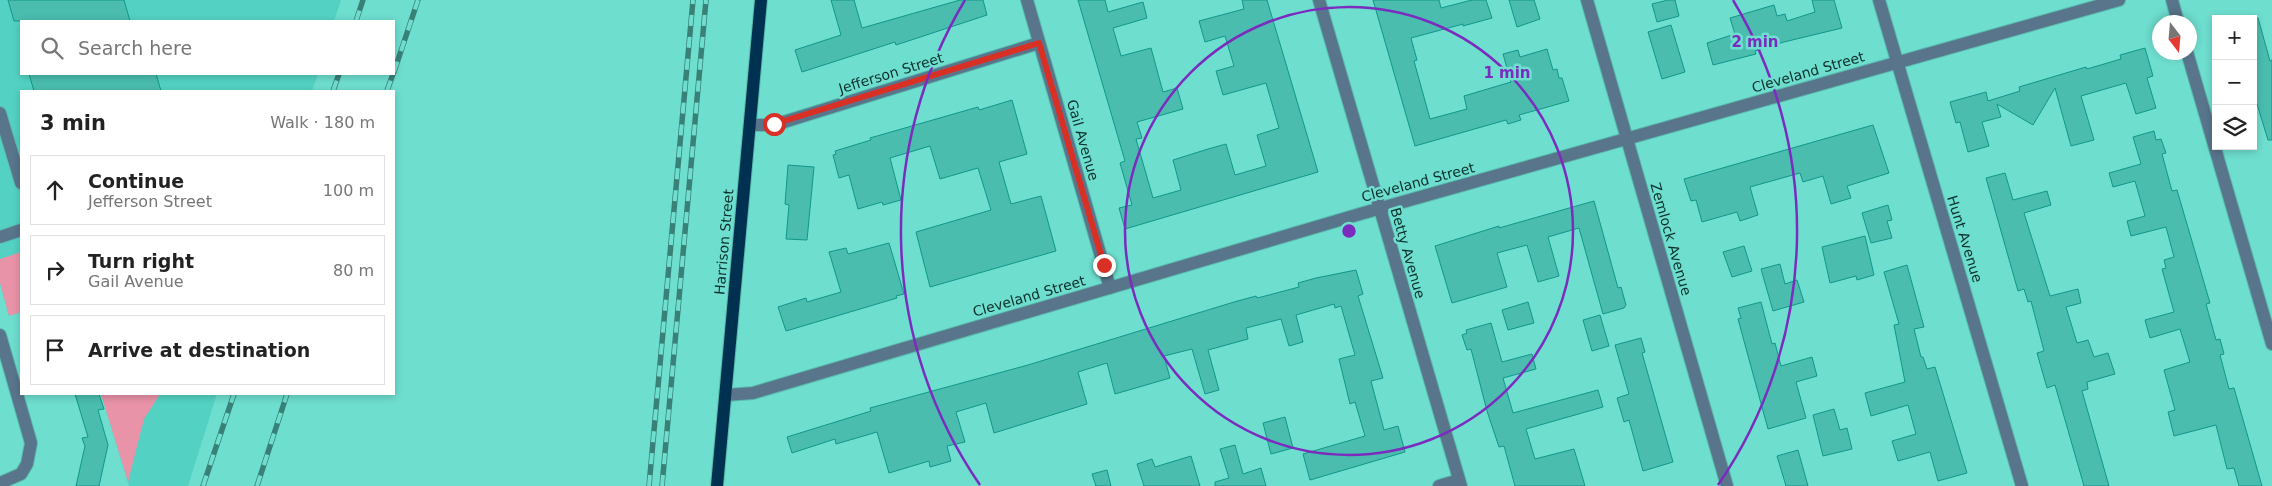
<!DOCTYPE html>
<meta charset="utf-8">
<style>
body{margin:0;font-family:"DejaVu Sans",sans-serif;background:#f6f6f6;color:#222}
.controls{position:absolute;right:15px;top:15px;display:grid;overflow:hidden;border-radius:0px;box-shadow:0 2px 8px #0003}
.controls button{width:45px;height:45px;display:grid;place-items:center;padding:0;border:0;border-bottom:1px solid #e0e0e0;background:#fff;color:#222;font:25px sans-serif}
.compass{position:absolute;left:2152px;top:15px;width:45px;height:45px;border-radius:50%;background:#fff;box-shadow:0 2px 8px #0003;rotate:164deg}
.stop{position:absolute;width:15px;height:15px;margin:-11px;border:4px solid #d93025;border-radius:50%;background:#fff}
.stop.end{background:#d93025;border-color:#fff;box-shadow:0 1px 5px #0008}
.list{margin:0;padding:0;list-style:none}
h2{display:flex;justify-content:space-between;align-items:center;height:65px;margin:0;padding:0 20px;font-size:21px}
h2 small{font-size:16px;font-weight:400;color:#767676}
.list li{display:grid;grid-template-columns:32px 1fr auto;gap:15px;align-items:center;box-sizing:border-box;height:70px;margin:0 10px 10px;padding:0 10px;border:1px solid #e0e0e0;border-radius:0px}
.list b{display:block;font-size:19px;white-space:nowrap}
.list p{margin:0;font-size:16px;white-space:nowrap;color:#767676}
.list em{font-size:16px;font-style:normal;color:#767676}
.icon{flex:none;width:28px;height:28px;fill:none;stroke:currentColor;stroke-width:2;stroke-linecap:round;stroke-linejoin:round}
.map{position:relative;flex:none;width:2272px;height:486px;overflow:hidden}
.search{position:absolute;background:#fff;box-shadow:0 2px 8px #0003;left:20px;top:20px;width:375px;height:55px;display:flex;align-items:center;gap:12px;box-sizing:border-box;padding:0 18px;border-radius:0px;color:#767676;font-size:19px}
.panel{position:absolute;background:#fff;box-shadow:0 2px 8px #0003;left:20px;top:90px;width:375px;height:305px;border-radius:0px}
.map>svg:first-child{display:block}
.built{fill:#53d2c3}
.green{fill:#e993a8}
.building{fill:#4abdaf;stroke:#10978a}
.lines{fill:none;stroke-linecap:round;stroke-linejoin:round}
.minor-casing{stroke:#5abbae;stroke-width:14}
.major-casing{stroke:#5abbae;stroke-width:14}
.minor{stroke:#59758c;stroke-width:12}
.major{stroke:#013150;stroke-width:12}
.rail-casing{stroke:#398177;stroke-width:5.5}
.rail{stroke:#6edecf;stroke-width:4;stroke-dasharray:11;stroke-linecap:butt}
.route{stroke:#d93025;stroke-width:6}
.ring{fill:none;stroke:#7b2cbf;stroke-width:2.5}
.labels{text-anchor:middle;stroke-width:5;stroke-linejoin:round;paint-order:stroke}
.street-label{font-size:14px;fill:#0c302c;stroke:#6edecf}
.centre{fill:#7b2cbf;stroke:#6edecf;stroke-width:2.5}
.ring-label{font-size:15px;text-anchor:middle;font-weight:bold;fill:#7b2cbf;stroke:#6edecf;stroke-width:5;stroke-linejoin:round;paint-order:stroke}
</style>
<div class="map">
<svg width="2272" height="486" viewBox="0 0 2272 486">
<rect width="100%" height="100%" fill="#6edecf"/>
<path class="built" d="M0,0H341L334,21H21V74H318L312,91H21V312L9,316L0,284Z
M101,394H217L188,486H129Z"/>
<path class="green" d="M21,252V312L9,316L0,283V259Z
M101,394H160L144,419L128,482Z"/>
<path class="building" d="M8,0H124L130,21H14Z
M831,0H854L862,28L960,0H983L987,15L896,45L895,42L802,72L795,50L841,35Z
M1078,0H1105L1108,12L1143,2L1147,18L1113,28L1121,56L1151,48L1163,92L1177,88L1183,109L1137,122L1142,138L1136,139L1153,198L1181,190L1173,160L1208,149L1226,144L1235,175L1266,166L1257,135L1279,128L1266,83L1223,95L1216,71L1234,66L1225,36L1205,42L1199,21L1244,9L1242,0H1267L1318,172L1125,229L1119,208L1132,205L1120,163L1125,161Z
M1373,0H1439L1441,8L1472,0H1486L1492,18L1463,26V24L1411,38L1417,60L1414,61L1430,119L1467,109L1464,96L1511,82L1503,54L1518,50L1520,57L1547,49L1553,70L1557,69L1559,78H1562L1569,101L1519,115L1521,120L1508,124L1506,120L1415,146Z
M1509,0H1534L1540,19L1517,27Z
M1668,0H1675L1679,16L1657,22L1652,4Z
M1812,0H1834L1842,28L1784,42L1755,51L1756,54L1713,65L1707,43L1735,34L1730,18L1774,5L1777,16L1785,14L1787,21L1815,12Z
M2253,18H2258L2270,61L2272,60V140H2268L2253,91Z
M1671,25L1685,72L1662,79L1648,32Z
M2145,48L2153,76L2147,78L2156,108L2136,114L2126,83L2081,96L2094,140L2071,146L2055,88L2033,125L1997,104L2001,117L1982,122L1989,146L1968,152L1960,122L1956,123L1950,102L1986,92L1988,101L2020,91L2019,87L2086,67L2087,69L2121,59L2120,55Z
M29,74H156L161,91H34Z
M1012,100L1027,154L999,162L1011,204L1041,196L1056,251L930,287L916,232L991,210L978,168L940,179L930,146L890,158L901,200L883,205L882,202L858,209L849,175L839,178L833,155L836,154L835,151L871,140L870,138L978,107L979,110Z
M1873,125L1889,173L1847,186L1851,198L1831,204L1823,176L1803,182L1800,173L1750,187L1758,215L1740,221L1737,212L1702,222L1696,200L1691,201L1684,179Z
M2154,131L2156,140L2161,139L2166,153L2162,154L2172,191L2177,190L2210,303L2206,304L2216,340L2220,339L2224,354L2220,355L2229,389L2234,388L2262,486H2239L2234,468L2227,469L2216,425L2174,436L2168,412L2175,410L2164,370L2190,362L2180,329L2150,338L2145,320L2174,312L2162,269L2166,268L2164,260L2174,257L2166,227L2131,236L2127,221L2145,216L2135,181L2113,187L2109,173L2141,164L2133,137Z
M788,165L814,167L807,240L786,239L789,205L785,204Z
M2005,173L2013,200L2047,191L2051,205L2024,213L2050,296L2078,289L2081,303L2066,307L2077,343L2088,340L2094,357L2108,353L2115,374L2087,382L2088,389L2082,391L2109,486H2084L2055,385L2047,388L2037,353L2044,351L2031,301L2028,302L2024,289L2018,291L1986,178Z
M1594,201L1618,288L1621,287L1626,305L1624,308L1603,314L1579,228L1548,237L1559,276L1538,282L1527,245L1497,253L1507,287L1452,303L1435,246L1499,226V228Z
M1888,205L1892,220L1887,221L1892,238L1871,243L1862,213Z
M1865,236L1874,275L1857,280L1856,276L1830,283L1822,247Z
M889,243L904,294L896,296L897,298L786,331L778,307L806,298L807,302L841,292L829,252L846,248L848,254Z
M1744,246L1752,271L1732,277L1723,252Z
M1780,264L1785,284L1797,280L1804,302L1773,311L1761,269Z
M1907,265L1924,327L1914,329L1921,357H1923L1927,369L1935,367L1967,473L1938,481L1930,452L1898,461L1892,441L1916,434L1908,405L1871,416L1865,393L1905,382L1894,325L1899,324L1884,272Z
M1356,270L1363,294L1358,296L1383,378L1371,381L1384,430L1398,426L1405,452L1310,480L1303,454L1365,436L1355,402L1350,404L1339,359L1355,355L1341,306L1335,308L1334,304L1296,315L1303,342L1289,346L1281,319L1246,328L1248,339L1208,350L1219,390L1205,394L1192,349L1164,356L1170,378L1115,394L1107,363L1078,372L1087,404L994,433L986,403L956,412L965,442L947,446L951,461L930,467L929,461L889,473L877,432L836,444L835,439L792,453L787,437L871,411L870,408L1028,365L1234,302L1256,296L1257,298L1269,295L1299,287L1298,283L1316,278Z
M1528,302L1534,323L1508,330L1502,310Z
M1761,302L1772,344L1775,343L1781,366L1812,357L1817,376L1796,382L1806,418L1768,429L1738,319L1741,318L1738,308Z
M1600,315L1609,346L1592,351L1583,320Z
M1491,323L1502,362L1532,354L1536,369L1503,378L1513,413L1598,390L1603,407L1526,429L1535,459L1574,449L1585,486H1515L1504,446L1499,447L1487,411L1471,349L1467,350L1462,335L1467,333L1466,330Z
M1641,338L1645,352L1642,353L1673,462L1643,471L1629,420L1624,422L1617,398L1629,394L1615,345Z
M75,394H99L104,409L98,410L108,445L99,486H76L85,446L82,438L88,437Z
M1834,409L1840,430L1847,428L1852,449L1823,456L1813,415Z
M1285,417L1293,448L1271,454L1263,423Z
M1235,445L1243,474L1261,468L1266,486H1215V482L1229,478L1220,449Z
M1798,450L1808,486H1786L1777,456Z
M1191,456L1200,486H1144L1137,464L1152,459L1155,467Z
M1107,470L1111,486H1096L1092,474Z"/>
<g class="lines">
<g class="minor-casing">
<path id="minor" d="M1027,0L1110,288
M1319,0L1461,486
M1587,0L1727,486
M1879,0L2022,486
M2172,0L2178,22
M2187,52L2272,344
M0,113L21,183
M750,125H774L1039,43
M0,237L21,230
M0,335L31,443L27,464L21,474L0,483
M726,395L753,393L1360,214L2119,0
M1439,486L1459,480"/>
</g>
<g class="major-casing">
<path id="major" d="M717,486L761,0"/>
</g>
<use href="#minor" class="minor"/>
<use href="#major" class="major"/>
<g class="rail-casing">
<path id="rail" d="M356,21L363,0
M394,72L418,0
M333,91L339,74
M387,91L393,74
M203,486L234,394
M257,486L287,394
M649,486L693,0
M662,486L706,0"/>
</g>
<use href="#rail" class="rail"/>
</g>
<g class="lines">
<path class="route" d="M774,124L1039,43L1104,265"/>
</g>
<g class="ring">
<circle cx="1349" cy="231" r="224"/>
<path d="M980 485A448 448 0 0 1 965 0M1733 0A448 448 0 0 1 1718 485"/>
</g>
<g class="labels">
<g class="street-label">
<text transform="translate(1808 72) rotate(-16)" y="5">Cleveland Street</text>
<text transform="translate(891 73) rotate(-17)" y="5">Jefferson Street</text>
<text transform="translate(1083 140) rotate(74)" y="5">Gail Avenue</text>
<text transform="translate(1418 182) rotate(-15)" y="5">Cleveland Street</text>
<text transform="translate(1671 239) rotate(74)" y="5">Zemlock Avenue</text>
<text transform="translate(1965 239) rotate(73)" y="5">Hunt Avenue</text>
<text transform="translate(724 242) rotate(-85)" y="5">Harrison Street</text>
<text transform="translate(1408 253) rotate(74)" y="5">Betty Avenue</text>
<text transform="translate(1029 296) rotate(-16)" y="5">Cleveland Street</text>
</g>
</g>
<circle cx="1349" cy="231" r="8" class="centre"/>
<g class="ring-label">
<text x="1755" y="47">2 min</text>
<text x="1507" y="78">1 min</text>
</g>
</svg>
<div class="controls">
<button>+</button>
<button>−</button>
<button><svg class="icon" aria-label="layers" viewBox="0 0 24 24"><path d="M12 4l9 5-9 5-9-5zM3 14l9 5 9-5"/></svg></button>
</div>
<svg class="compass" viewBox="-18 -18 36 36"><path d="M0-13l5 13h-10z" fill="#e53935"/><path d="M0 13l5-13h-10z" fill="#767676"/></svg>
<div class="stop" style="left:774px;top:124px"></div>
<div class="stop end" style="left:1104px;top:265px"></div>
<div class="search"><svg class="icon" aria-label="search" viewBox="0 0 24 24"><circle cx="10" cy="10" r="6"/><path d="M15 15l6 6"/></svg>Search here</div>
<section class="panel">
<h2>3 min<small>Walk · 180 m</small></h2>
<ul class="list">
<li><svg class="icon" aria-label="ahead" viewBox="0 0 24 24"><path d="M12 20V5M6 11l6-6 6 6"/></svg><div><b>Continue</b><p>Jefferson Street</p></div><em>100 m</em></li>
<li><svg class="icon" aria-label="right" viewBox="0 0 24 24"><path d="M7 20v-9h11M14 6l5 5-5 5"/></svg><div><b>Turn right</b><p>Gail Avenue</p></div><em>80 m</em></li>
<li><svg class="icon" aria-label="arrive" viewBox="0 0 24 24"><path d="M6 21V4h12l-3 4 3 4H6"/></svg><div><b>Arrive at destination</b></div></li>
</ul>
</section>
</div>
